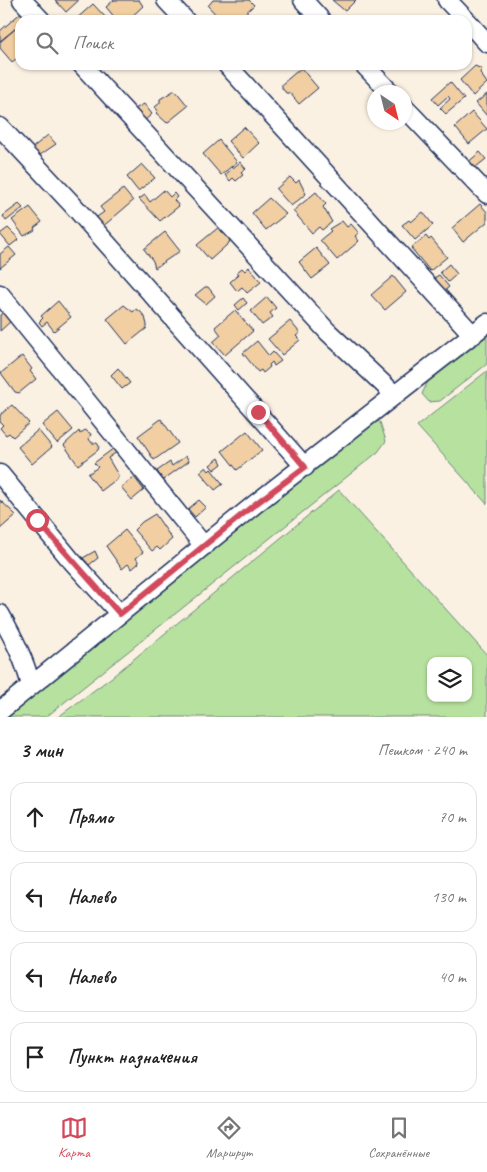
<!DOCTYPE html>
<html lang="ru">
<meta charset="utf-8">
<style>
body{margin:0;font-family:Caveat,sans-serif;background:#f2f2f2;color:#222}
.controls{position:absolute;right:15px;bottom:15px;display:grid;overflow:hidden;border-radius:10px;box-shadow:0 1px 4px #0004}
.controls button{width:45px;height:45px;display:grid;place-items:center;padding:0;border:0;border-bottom:1px solid #e0e0e0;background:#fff;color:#222;font:25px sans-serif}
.compass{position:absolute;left:367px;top:85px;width:45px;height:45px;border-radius:50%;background:#fff;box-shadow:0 1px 4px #0004;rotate:145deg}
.stop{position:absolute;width:15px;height:15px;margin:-11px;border:4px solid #d1495b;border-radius:50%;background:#fff}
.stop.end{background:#d1495b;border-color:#fff;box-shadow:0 1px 5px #0008}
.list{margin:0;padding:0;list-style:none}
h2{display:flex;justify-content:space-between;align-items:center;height:65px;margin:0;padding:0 20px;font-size:21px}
h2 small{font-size:16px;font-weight:400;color:#767676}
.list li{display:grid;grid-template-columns:32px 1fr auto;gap:15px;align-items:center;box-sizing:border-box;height:70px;margin:0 10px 10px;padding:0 10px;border:1px solid #e0e0e0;border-radius:15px}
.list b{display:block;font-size:19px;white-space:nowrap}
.list em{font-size:16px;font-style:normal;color:#767676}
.icon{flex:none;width:28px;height:28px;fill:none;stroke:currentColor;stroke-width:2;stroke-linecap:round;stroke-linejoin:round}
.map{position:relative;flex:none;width:487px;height:717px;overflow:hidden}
.search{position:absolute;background:#fff;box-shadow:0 1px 4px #0004;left:15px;right:15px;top:15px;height:55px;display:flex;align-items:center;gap:12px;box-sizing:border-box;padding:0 18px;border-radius:15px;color:#767676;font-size:19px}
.sheet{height:385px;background:#fff}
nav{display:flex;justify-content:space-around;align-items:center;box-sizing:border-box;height:70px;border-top:1px solid #e0e0e0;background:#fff;font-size:14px;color:#767676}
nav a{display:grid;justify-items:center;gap:2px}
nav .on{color:#d1495b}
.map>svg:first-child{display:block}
.green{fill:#b7e19e;stroke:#69887e;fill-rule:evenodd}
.building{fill:#f1cfa2;stroke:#1b2f5e}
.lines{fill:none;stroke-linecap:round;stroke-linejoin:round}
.minor-casing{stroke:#1b2f5e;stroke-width:21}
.minor{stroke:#fff;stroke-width:18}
.route{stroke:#d1495b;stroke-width:6}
</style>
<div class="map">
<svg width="487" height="717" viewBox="0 0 487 717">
<rect width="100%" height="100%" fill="#fbf1e3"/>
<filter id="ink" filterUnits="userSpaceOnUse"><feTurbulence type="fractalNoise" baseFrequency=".02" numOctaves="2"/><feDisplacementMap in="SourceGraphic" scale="10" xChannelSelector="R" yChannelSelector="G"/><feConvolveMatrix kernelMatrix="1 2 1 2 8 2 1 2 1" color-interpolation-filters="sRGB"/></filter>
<g filter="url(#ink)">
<path class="green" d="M487,331V364L440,401L429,402L422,394L429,379Z
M487,371V504L417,426Z
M374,419L380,422L386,441L378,452L46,717H1Z
M339,490L487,655V717H58L112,677ZM431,661H468V698H431Z"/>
<path class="building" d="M55,0H79L66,12Z
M114,0H139L143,6L128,20H117L106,7Z
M213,0H249L254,5L238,20H221L208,6Z
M332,0H356L345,11Z
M93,4L108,20H75Z
M24,10L29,17L25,20H20V25L0,41V31Z
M15,29L20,33V56L12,62L0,48V42Z
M475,66L482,69L480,73L487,83L473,96L460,80Z
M301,68L318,88L299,104L290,93H286L282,88V84Z
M450,82L464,99L446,114L440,108L450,99L448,96L438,105L432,98Z
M175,90L188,106L167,123L156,113L158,111L155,107L160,103V99Z
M487,94V116L476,103Z
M144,104L152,114L144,121L133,110Z
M472,112L487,129L469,144L455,127Z
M244,127L259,143L243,158L228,141Z
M48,135L56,144L37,157L31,149Z
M219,140L237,162L221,175L203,154Z
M480,152L486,159L472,170L466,164Z
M240,162L246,169L241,173L243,175L236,181L233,178L230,181L225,175Z
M142,164L155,178L138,191L127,177Z
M290,177L296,183L299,180L306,194L291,206L276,189Z
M123,189L133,201L101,228L94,219L104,212L100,207Z
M164,190L170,197L174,193L177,197L174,200L179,206L160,221L139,199L145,195L150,202Z
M316,192L326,204L323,207L332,222L322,230L319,227L312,233L293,211Z
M269,198L286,214L266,230L252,213Z
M19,204L23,208L6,221L3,216Z
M480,204L487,212V222L463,242L452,228Z
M30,207L42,222L34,228L35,230L24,236L12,220Z
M423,212L433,225L415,240L402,225L409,220L411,222Z
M342,221L347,227L351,224L359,233L355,236L359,241L337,260L320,240L331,231L329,229Z
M219,227L230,239L229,243L210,260L197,245Z
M8,228L19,239L10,246L0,234Z
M165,232L180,251L155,268L153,261L144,249Z
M426,236L429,240L431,238L447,257L430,271L411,248Z
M9,247L16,255L0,268V254Z
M316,248L330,265L312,279L299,262Z
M449,264L457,274L448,282L440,272Z
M249,267L261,282L247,293L242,287L237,291L230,282L239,274L237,272L242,268L245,271Z
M439,275L449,287L443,292L432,279Z
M393,276L406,292L385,310L371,295Z
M205,287H208L215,296L206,304L195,295Z
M267,297L276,308L270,313L273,317L262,325L251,311Z
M243,298L247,303L239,310L235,305Z
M58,301L71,317L54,331L47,322L42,326L39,322L43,318L41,316Z
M124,305L133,312L136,309L140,311L145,317L147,325V328L127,344L107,319Z
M235,310L253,331L225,355L213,342L221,335L215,327Z
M4,312L11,321L0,331V315Z
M290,321L300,333L296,336L300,340L282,355L268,339Z
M257,341L269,356L273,352L281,361L274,366L272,362L269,365L270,367L263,373L261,370L258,372L243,353Z
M22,356L32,369L30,371L36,379L19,393L15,392L1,373Z
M118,368L130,383L122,389L111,375Z
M12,405L29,423L13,437L9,433L6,435L0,428L3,425L0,422V415Z
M58,412L73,430L57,443L42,425Z
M161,419L178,443L154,460L138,436Z
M38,430L52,447L32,464L18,447Z
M85,430L91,434L89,439L92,443H97L99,446L98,450L78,465L64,445L79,431L80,434Z
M247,431L262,450L237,470L222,451Z
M114,448L117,452L108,458L118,475V478L101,491L88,474L98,467L94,463Z
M186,456L189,461L163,480L157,471L170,462L172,466Z
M219,458L222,464L214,470L210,465Z
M206,467L209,471L211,469L223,484L215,490L200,472Z
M134,477L144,490L132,500L121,487Z
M0,500L16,515L0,529Z
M199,500L206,507L195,517L188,509Z
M155,514L172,539L160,550L157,547L152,551L134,530L142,522Z
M125,530L143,552L136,558L139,563L132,569L128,564L122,569L106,546Z
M95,551L98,558L89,565L83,558Z"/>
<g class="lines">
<g class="minor-casing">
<path id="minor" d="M22,0L41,20
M166,0L185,20
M303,0L321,20
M447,0L466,20
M467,21L487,43
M82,65L328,332L394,394
M227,65L473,335
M364,65L390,92
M404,107L487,194
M0,127L71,203L305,467
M0,294L204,546
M0,474L70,559L120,614
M0,614C13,637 25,660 31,686
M0,711L254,505L487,323"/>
</g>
<use href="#minor" class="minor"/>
</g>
</g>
<g class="lines" filter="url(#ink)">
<path class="route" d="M37,520L120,614L254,505L305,467L258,412"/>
</g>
</svg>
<div class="controls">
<button><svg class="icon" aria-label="layers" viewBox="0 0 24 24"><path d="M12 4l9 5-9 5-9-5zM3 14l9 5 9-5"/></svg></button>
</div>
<svg class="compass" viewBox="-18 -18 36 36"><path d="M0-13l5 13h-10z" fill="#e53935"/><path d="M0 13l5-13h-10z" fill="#767676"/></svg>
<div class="stop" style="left:37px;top:520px"></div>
<div class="stop end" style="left:258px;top:412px"></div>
<div class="search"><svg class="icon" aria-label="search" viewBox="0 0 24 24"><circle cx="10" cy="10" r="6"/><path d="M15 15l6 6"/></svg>Поиск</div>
</div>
<section class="sheet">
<h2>3 мин<small>Пешком · 240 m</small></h2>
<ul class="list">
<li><svg class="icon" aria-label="ahead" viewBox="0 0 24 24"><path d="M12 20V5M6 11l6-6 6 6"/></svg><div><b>Прямо</b></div><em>70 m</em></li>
<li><svg class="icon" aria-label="left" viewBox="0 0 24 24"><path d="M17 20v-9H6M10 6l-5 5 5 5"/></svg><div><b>Налево</b></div><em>130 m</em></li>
<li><svg class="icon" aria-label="left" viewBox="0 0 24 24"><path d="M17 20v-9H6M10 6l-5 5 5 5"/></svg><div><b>Налево</b></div><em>40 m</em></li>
<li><svg class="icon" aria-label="arrive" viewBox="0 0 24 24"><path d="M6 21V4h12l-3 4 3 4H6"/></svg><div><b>Пункт назначения</b></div></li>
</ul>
</section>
<nav>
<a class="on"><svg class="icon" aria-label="map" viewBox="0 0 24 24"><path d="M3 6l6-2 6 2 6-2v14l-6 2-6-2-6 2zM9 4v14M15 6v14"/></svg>Карта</a>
<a><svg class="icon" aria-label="directions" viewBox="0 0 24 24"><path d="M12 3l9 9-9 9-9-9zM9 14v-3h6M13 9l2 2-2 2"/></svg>Маршрут</a>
<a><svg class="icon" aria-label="saved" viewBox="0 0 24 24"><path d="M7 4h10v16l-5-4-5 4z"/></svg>Сохранённые</a>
</nav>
